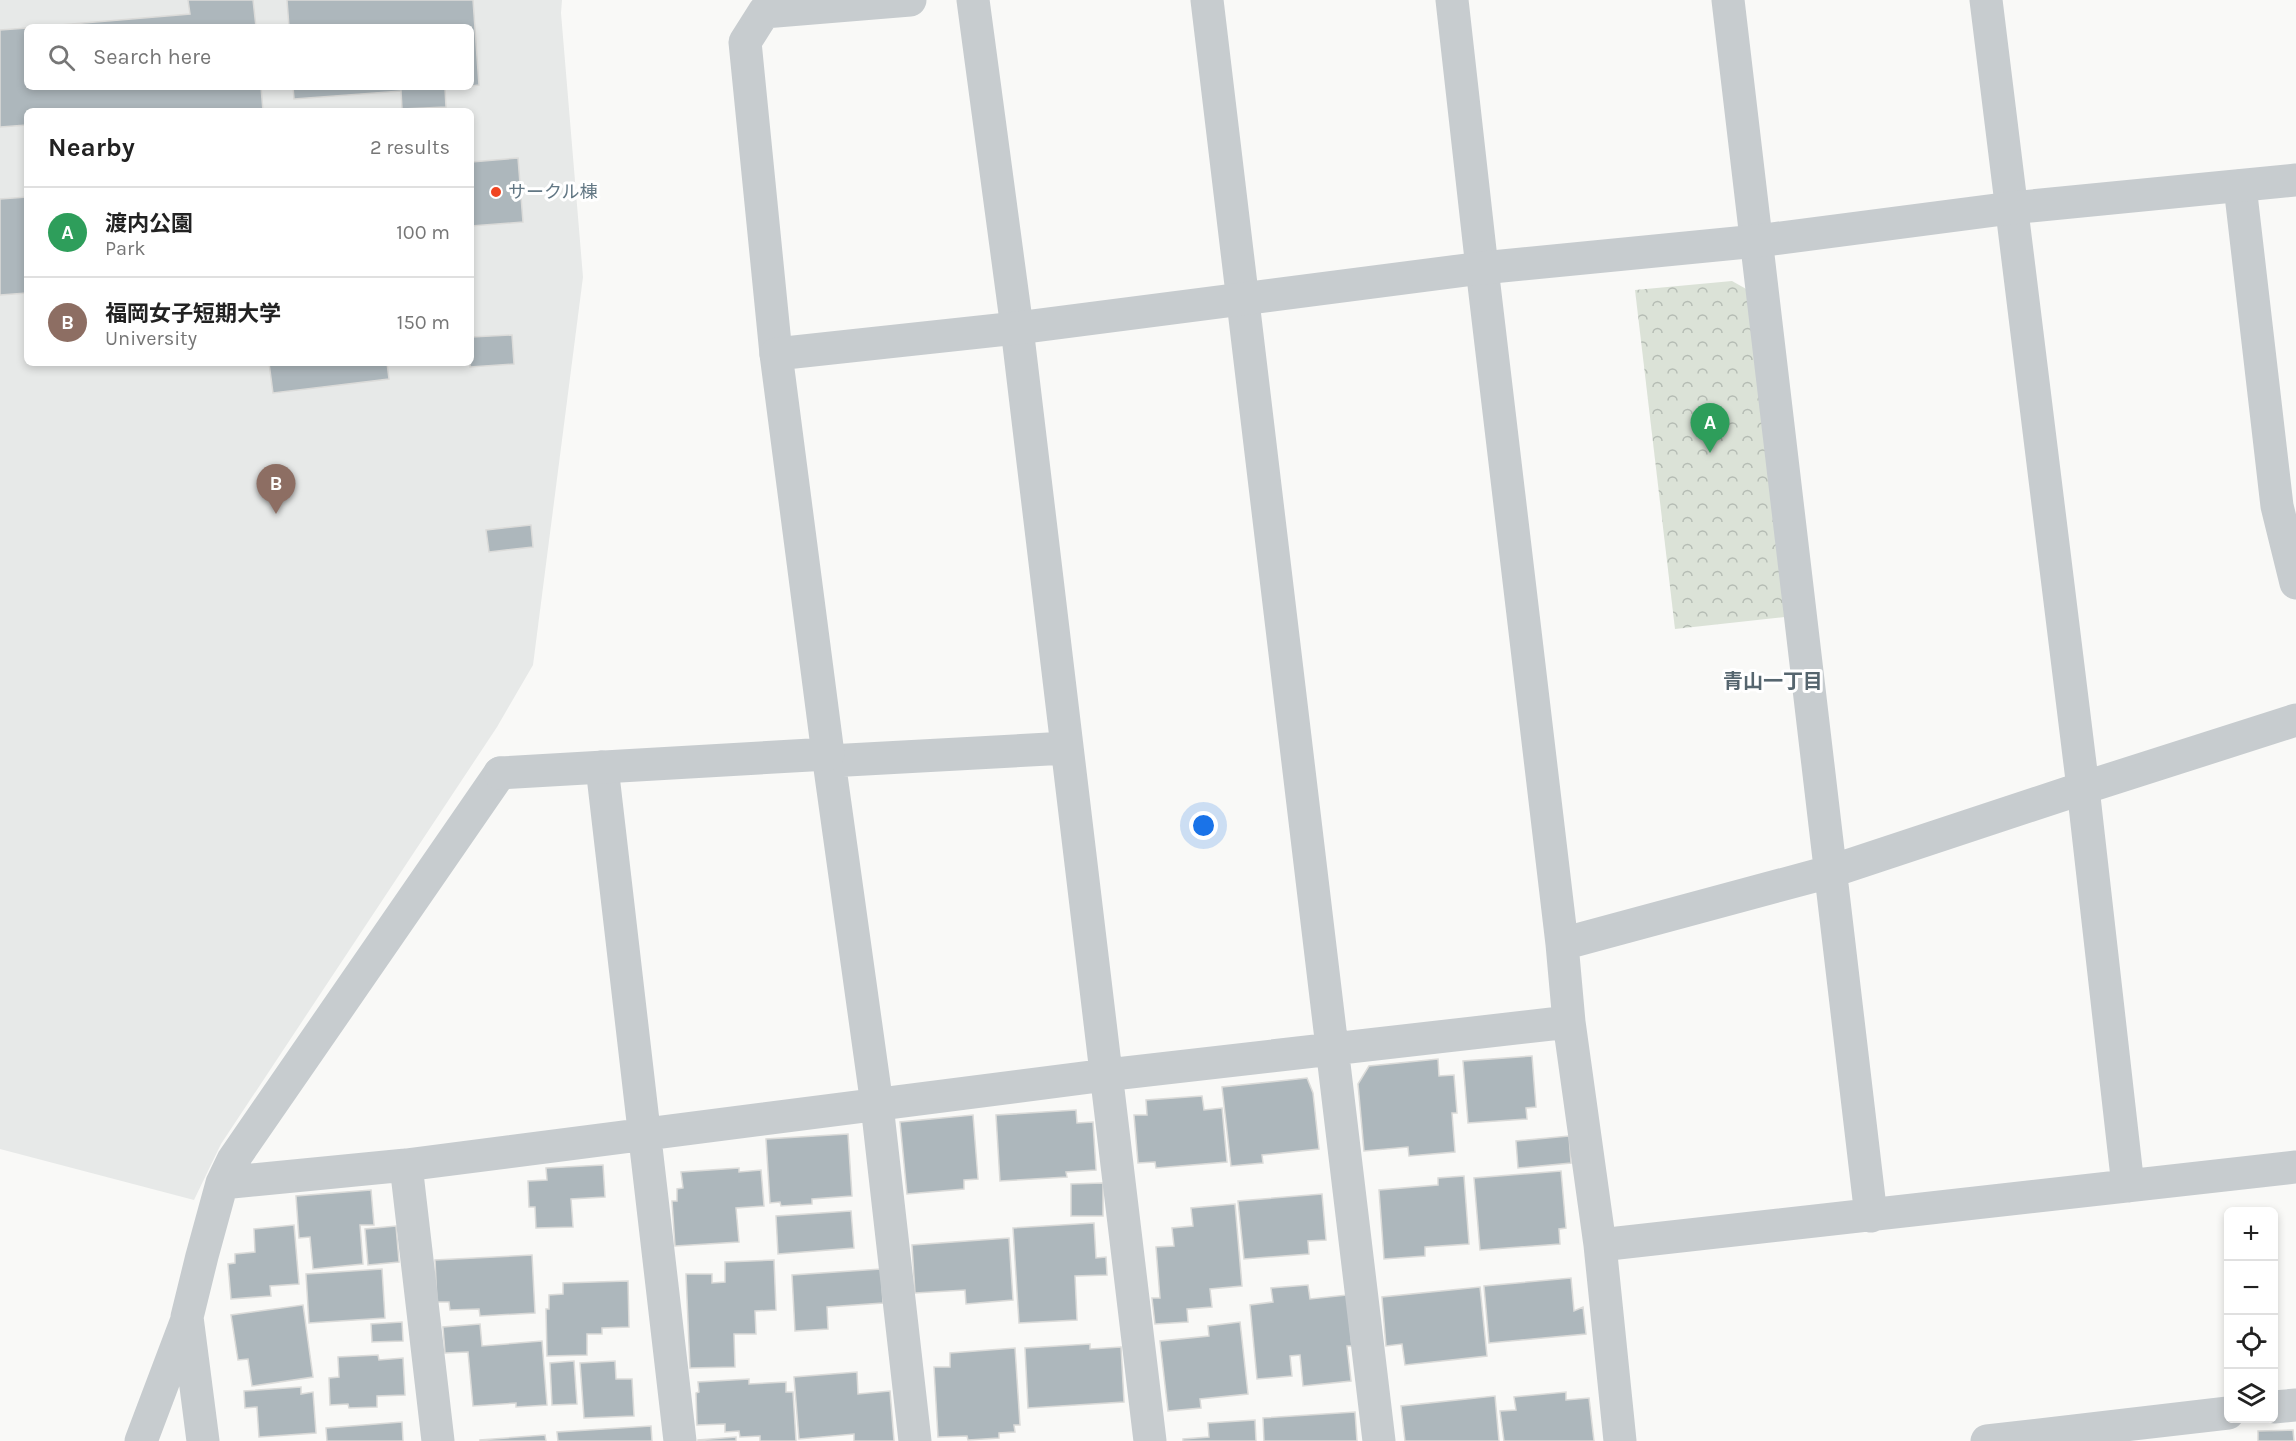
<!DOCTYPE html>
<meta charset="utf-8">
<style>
body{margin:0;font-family:Karla,"Noto Sans JP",sans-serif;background:#f6f6f6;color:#222}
.controls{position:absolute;right:18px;bottom:18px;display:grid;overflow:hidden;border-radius:9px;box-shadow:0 3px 9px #0003}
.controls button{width:54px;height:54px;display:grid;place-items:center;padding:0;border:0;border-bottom:2px solid #e0e0e0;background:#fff;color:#222;font:30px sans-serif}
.you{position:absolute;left:1204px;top:826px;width:21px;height:21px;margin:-15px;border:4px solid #fff;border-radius:50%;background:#1a73e8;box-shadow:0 0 0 9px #1a73e833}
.badge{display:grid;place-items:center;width:39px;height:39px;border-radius:50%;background:#1a73e8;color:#fff;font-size:20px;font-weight:700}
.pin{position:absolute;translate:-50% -50px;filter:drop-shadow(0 2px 3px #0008)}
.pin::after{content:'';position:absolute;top:32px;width:21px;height:18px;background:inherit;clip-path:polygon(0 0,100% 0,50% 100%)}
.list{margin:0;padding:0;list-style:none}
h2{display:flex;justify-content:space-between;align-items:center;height:78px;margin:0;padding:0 24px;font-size:26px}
h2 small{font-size:20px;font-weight:400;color:#767676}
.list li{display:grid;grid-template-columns:39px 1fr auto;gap:18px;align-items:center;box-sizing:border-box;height:90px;padding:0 24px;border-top:2px solid #e0e0e0}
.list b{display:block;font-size:22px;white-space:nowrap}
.list p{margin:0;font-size:20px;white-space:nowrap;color:#767676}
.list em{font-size:20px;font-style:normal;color:#767676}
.icon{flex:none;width:33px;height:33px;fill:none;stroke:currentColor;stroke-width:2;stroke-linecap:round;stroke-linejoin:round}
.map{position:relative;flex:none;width:2296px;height:1441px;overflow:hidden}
.search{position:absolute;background:#fff;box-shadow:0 3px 9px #0003;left:24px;top:24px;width:450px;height:66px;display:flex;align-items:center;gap:15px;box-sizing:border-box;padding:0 21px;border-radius:9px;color:#767676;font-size:22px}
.panel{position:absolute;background:#fff;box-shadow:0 3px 9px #0003;left:24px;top:108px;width:450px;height:258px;border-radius:9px}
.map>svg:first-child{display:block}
.built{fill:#e7e9e8;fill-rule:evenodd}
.forest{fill:url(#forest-crowns)}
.building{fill:#adb7bc;stroke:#dbdbd9;stroke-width:1.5}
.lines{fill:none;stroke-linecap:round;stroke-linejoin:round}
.minor{stroke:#c7cccf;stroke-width:33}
.tertiary{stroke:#c7cccf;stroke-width:33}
.poi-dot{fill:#f04420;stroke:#fff;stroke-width:2}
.labels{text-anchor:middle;stroke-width:6;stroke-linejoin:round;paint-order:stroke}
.poi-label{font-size:18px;fill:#627784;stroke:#fff;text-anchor:start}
.neighbourhood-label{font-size:20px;font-weight:bold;fill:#55656e;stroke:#fff}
</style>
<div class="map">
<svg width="2296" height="1441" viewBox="0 0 2296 1441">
<defs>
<pattern id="forest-crowns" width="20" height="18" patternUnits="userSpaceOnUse" patternTransform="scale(1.5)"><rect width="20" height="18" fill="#dbe2d7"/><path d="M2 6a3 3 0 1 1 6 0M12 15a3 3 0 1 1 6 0" fill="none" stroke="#b5bcb4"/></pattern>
</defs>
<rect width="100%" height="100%" fill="#f9f9f7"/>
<path class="built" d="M0,0H562L561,13L583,277L533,665L497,727L221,1144L194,1200L0,1149ZM27,27H471V87H27ZM27,111H471V363H27Z"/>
<path class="forest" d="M1732,281L1748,290L1785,617L1675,629L1635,290Z"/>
<path class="building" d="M188,0H253L256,27H36L190,14Z
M287,0H473L479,85L471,86V27H289Z
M27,28V87H261L263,111H27V125L0,127V30Z
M293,87H459L445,88L446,107L402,109L401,91L294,99Z
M518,158L523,222L471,226V162Z
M27,197V293L0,295V199Z
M512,335L514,364L470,367L471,337Z
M269,363H387L389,379L273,393Z
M531,525L533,547L489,552L486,530Z
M1532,1056L1536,1107L1526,1108L1527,1119L1468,1123L1463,1061Z
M1438,1059L1439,1076L1454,1075L1457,1113H1452L1455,1152L1409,1156L1408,1147L1364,1151L1358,1084L1369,1066Z
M1307,1078L1313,1093L1319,1149L1262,1155L1263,1163L1231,1166L1222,1087Z
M1202,1096L1204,1110L1222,1108L1227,1162L1156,1168L1155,1162L1138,1163L1134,1115H1147L1146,1100Z
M1076,1110L1077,1123L1093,1122L1096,1170L1066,1172L1067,1177L1000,1181L996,1115Z
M973,1115L978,1179L964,1180V1189L907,1194L900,1122Z
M848,1134L852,1196L812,1199V1204L781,1206L780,1202L770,1203L766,1139Z
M1569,1136L1571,1163L1518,1168L1516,1141Z
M603,1165L605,1197L571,1199L573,1227L536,1228L535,1207H529L528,1181L547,1180L546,1168Z
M739,1168V1172L761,1170L764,1206L736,1208L739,1242L675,1246L672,1201H677V1189L683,1188L681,1172Z
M1561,1171L1566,1228L1559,1229L1560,1244L1480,1250L1474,1178Z
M1464,1176L1469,1244L1425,1247V1256L1384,1259L1379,1190L1438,1185V1178Z
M1103,1183V1216H1071V1184Z
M371,1190L374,1225H360L363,1264L313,1269L310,1237L299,1238L296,1196Z
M1322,1194L1326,1240L1308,1241L1309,1254L1244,1259L1238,1201Z
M1235,1204L1242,1286L1210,1289L1212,1307L1187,1309L1188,1322L1155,1324L1152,1298H1160L1156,1247L1174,1246L1172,1228L1193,1226L1191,1208Z
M851,1211L854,1248L778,1254L776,1216Z
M1094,1223L1096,1258L1106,1257L1107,1275L1075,1276L1077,1320L1019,1323L1013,1228Z
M294,1225L299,1284L270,1286L271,1296L231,1299L228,1264L235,1263V1254L255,1252L254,1229Z
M396,1226L399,1262L368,1265L365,1229Z
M1009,1238L1013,1300L966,1304L965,1290L915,1293L912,1245Z
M532,1255L535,1313L480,1316L479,1309L450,1310L449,1302H437L435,1260Z
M774,1260L776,1310L755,1311L756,1334H734L735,1367L690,1368L686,1274H712V1283L725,1282V1262Z
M382,1269L385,1318L309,1323L306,1274Z
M881,1269L883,1303L827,1307L828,1329L795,1331L792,1275Z
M1571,1278L1574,1311L1583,1307L1586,1334L1489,1343L1484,1286Z
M628,1281L629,1327L602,1328V1334H587V1355L547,1356L546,1309H549V1295L563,1294V1283Z
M1308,1285L1310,1299L1347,1295L1352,1346H1347L1351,1381L1303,1386L1300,1355L1290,1356L1292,1376L1257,1379L1250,1305L1273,1302L1271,1288Z
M1480,1287L1487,1356L1405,1365L1402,1344L1386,1346L1382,1297Z
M303,1305L313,1377L252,1386L248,1359L238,1360L231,1315Z
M402,1322L403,1341L372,1342L371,1324Z
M1240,1322L1248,1394L1200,1399L1201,1408L1168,1411L1160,1341L1209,1336L1208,1326Z
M480,1324L482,1346L542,1341L547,1405L516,1407V1403L473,1406L468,1352L445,1353L443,1327Z
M1090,1344V1349L1121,1347L1124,1402L1028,1408L1025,1348Z
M1015,1348L1020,1425H1014L1015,1432L999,1433V1438L968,1440L967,1436L938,1437L934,1367H950V1353Z
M378,1355L379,1360L403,1358L405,1395L377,1396V1407L349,1408L348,1404L330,1405L329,1378L339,1377L338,1357Z
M574,1361L577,1404L552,1405L550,1363Z
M615,1361L616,1379H632L634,1416L584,1418L580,1363Z
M857,1372L858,1394L890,1391L894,1441H854V1434L799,1439L794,1377Z
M749,1379V1384L786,1382V1392H793L796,1441H760V1436L740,1437L739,1431L725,1432V1424L697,1425L696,1393L699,1392L698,1382Z
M301,1387V1394L313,1392L316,1433L259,1437L257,1407L245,1408L244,1391Z
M1566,1392V1400L1589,1398L1594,1441H1504L1500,1411L1516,1410L1514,1397Z
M1495,1396L1499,1441H1405L1401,1406Z
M1355,1412L1357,1441H1264L1263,1418Z
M1255,1420L1256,1441H1183V1439L1209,1437L1208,1423Z
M402,1422L403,1441H327L326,1428Z
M651,1426L652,1441H558L557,1432Z
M2293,1430L2294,1441H2258V1431Z
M545,1435L546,1441H480V1440Z
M736,1437V1441H698V1440Z"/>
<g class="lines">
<path class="minor" d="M973,0L1017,328L1150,1441
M1207,0C1266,480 1320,961 1379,1441
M1452,0L1482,268L1562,944L1569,1022L1600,1245L1620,1441
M1728,0L1871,1216
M1986,0L2083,788L2128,1186
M2240,186L2277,506L2296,583
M776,354L745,42L764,12L910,0
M828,754L877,1105L915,1441
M829,761L1067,748
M602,767L680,1441
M1562,944L1829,872L2083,788L2296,720
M406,1165L438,1441
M222,1183L406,1165L1106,1075L1569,1022
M1600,1245L2296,1167
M2274,1407L2296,1405
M141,1441L186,1322
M203,1441L187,1317L202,1256L222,1183L233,1160L500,773
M1987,1441L2228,1413"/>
<path class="tertiary" d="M500,773L828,754L776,354L1017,328L1482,268L1757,241L2011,208L2296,180"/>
</g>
<circle class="poi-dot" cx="496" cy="192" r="6"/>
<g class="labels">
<g class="poi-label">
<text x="508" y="198">サークル棟</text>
</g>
<g class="neighbourhood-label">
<text x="1773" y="688">青山一丁目</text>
</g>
</g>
</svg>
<div class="controls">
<button>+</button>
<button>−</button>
<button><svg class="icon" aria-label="locate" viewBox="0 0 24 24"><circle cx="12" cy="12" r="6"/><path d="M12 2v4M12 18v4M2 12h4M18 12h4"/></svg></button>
<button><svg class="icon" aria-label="layers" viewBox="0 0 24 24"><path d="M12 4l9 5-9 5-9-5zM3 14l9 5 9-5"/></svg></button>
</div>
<div class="you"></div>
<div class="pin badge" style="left:1710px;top:453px;background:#2e9e5b">A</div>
<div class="pin badge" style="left:276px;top:514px;background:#8d6e63">B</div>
<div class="search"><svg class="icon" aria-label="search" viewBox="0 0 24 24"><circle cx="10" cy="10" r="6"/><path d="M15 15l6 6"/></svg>Search here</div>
<section class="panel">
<h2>Nearby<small>2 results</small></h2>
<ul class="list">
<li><span class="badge" style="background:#2e9e5b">A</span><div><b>渡内公園</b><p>Park</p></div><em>100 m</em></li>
<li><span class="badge" style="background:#8d6e63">B</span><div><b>福岡女子短期大学</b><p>University</p></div><em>150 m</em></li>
</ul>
</section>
</div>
